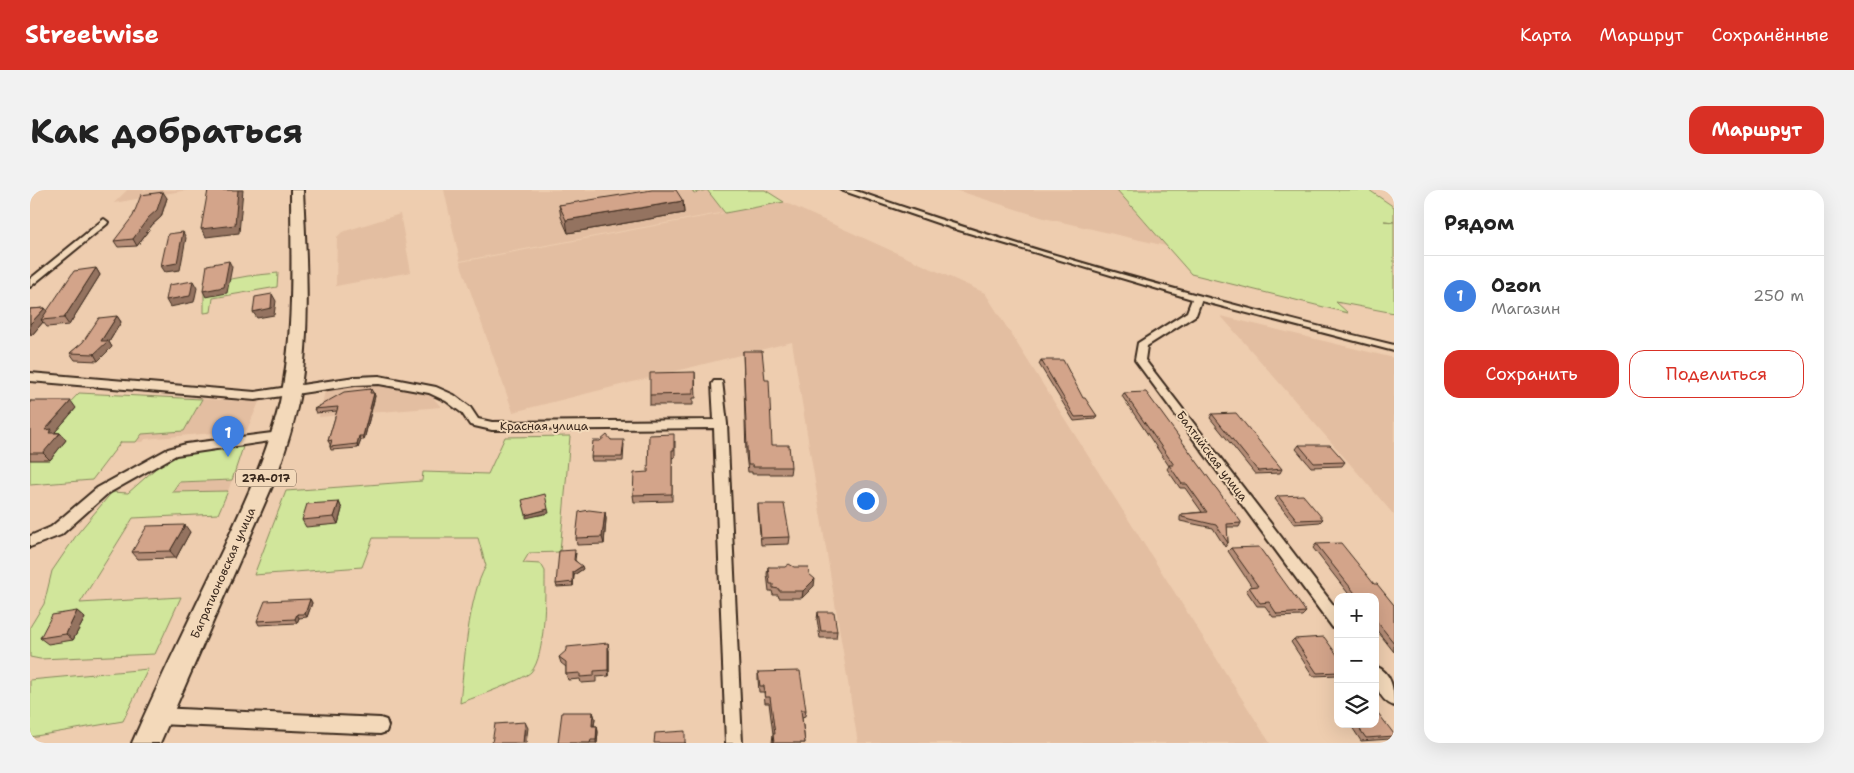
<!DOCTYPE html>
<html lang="ru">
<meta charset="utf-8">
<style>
body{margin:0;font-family:"Shantell Sans",sans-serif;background:#f2f2f2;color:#222}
.controls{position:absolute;right:15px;bottom:15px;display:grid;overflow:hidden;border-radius:10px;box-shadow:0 5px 20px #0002}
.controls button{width:45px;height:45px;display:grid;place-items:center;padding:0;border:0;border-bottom:1px solid #e0e0e0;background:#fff;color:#222;font:25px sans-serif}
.you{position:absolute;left:835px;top:310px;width:18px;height:18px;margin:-12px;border:4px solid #fff;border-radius:50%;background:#1a73e8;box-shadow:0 0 0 8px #1a73e833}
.badge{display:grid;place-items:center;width:32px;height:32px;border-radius:50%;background:#d93025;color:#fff;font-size:16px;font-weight:700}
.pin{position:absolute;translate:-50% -41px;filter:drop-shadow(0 1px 2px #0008)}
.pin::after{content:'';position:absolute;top:26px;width:18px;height:15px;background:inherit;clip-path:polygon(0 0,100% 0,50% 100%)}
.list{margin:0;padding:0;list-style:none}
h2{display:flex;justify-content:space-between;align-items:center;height:65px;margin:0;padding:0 20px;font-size:21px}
h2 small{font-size:16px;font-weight:400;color:#767676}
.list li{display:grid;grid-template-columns:32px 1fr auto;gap:15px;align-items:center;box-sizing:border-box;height:80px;padding:0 20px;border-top:1px solid #e0e0e0}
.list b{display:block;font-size:19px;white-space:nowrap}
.list p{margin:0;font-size:16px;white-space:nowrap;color:#767676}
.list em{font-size:16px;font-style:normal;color:#767676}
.actions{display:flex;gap:10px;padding:15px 20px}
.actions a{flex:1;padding:11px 0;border:1px solid #d93025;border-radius:15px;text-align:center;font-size:18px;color:#d93025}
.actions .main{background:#d93025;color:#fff}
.icon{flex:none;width:28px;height:28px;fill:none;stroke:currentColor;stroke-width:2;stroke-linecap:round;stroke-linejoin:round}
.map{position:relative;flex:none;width:1364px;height:553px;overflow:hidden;border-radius:15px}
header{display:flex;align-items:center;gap:30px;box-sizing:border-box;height:70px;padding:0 25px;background:#d93025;color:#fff}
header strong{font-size:24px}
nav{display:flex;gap:28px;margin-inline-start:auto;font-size:18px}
.intro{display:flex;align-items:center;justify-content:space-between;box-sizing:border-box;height:120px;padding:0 30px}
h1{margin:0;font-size:35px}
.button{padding:12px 22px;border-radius:15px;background:#d93025;color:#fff;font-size:18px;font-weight:700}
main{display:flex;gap:30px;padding:0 30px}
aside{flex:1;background:#fff;border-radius:15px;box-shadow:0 5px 20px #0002}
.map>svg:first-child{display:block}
.built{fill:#e3bea1}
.green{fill:#d1e69b;stroke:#86885c}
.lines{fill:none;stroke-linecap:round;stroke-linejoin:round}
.minor-casing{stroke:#3b2a1e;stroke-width:4}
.primary-casing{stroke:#3b2a1e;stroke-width:4}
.minor{fill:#f3d9ba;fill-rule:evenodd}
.primary{fill:#f3d9ba;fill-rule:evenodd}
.wall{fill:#b58d77;stroke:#3b2a1e}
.shaded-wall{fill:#947361;stroke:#3b2a1e}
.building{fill:#d3a48a;stroke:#3b2a1e}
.labels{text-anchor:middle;stroke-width:4;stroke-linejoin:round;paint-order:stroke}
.shield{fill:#f3d9ba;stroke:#725e4d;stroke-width:1}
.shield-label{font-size:11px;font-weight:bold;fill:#3b2a1e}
.street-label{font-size:12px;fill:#3b2a1e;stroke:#f3d9ba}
</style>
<header>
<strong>Streetwise</strong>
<nav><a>Карта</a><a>Маршрут</a><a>Сохранённые</a></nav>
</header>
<div class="intro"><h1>Как добраться</h1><a class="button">Маршрут</a></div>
<main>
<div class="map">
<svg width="1364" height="553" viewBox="0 0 1364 553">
<rect width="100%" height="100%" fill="#eecdaf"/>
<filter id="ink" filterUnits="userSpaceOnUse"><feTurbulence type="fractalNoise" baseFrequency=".02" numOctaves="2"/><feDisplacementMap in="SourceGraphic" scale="10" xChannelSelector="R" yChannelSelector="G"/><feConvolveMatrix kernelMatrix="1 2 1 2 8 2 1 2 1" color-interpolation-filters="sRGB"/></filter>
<g filter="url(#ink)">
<path class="built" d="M97,0H157L84,13Z
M414,0H662L664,3L677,0L695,22L430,71Z
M926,0H1087L1136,56L1014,28Z
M754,12L955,103L1240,553H828L762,152L483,222L430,72Z
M370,24L381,82L306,96L307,47L312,42Z
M1191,126L1364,168V325L1334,290Z
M323,196L372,197L396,202L401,205L411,217L289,227L295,201Z
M172,209L229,212L217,240L115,249L113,252H106L112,244L154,241Z
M202,290L198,301L142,302L149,292Z"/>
<path class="green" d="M662,0H735L754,12L695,23L677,0L664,3Z
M1087,0H1339L1364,17V32L1354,31L1364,32V123L1306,112L1318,123L1161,84Z
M248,83L247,97L183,108L181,122L174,123V94L218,86Z
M49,203L172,209L154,241L112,244L106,252H91L62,290L0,295V254Z
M540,246L530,362L499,363L493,373L511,374L515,381C515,404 516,466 501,482C493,490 443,508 430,513C434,476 438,407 456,376L448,348H343L332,377L224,385L256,301L392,291L393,282L458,284L475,247Z
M213,257L202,290L149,292L142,302L198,301L188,324L103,328L50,413L151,407L125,464L10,469L0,467V437L14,414L22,381L48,343L82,302L98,303L143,263Z
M118,479L93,531L0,547V490Z"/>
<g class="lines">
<g class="minor-casing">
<path id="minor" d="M811,0H823C1000,62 1182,111 1364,155V161L1171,111L1166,125L1117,156L1115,170L1308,421V439L1303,438L1105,170L1108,153L1157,122L1162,109L922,38Z
M74,29L78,32L77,34L0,97V89Z
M0,183L225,202L325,187L349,186L406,197L424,205L440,217L448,229L462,232L684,230L682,194L684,191H692L697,234L712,553H696L684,238L462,240L440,235L432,223L416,211L399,203L349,194L325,195L225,210L0,191Z
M250,242L254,243L256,246L254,249L146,265L77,304L31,345L0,357V346L21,337L67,298L138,259L156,254Z
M1345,476C1362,482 1364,500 1364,516C1347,509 1345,492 1345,476Z
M128,518L350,528L356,530L358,536L356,542L350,544L128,534L122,532L120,526L122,520Z"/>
</g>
<g class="primary-casing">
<path id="primary" d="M261,0H273C276,68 281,136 270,203C265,231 256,258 247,285L130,553H102C131,487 163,422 194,357C216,309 238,263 250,212C265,143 261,70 261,0Z"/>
</g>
<use href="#minor" class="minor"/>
<use href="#primary" class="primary"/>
</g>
<path class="wall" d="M137,8L131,27L122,35L107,56L88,57L84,51Z
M653,11L654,23L538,43L531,27L529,15Z
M66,78L70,85L39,135L17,137L13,132L2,145H0V119L15,118L17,121Z
M87,126L91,132L79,152L82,157L68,171L45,170L40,163Z
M713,161L742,255L761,277L760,284H722V282H718L716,265Z
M1011,170L1053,208L1067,226L1065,229L1044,231L1009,174Z
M665,182L666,208H663V215H620V205Z
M341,199L345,206L334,250H331L328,258L301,260L300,257V254L298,251L307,221L286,223L284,219Z
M1094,203L1211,333L1209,337H1197L1198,353L1195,357L1183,338L1150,331V327L1152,324L1172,322L1155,298H1150L1137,279L1139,276L1092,206Z
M0,211L46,218L25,242L30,243L36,250L20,270H0Z
M1182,224L1252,279L1250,283L1225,284L1180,228Z
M581,250L594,254L593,271H562L561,267Z
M645,251V267L642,268V311L604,312L603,305L618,282Z
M1269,255L1315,272L1312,276L1281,277L1266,259Z
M1248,306L1293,329L1290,332L1264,334L1245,309Z
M309,312L312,319L308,334L276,337L272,330Z
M728,314L760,347L759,354L731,355L728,321Z
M575,322L576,329L574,354L547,355L546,348Z
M160,342L146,368L108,369L102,362Z
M1286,354L1344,394L1364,415V462L1345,438V407H1321L1283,358Z
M1201,358L1276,422L1272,426L1243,427L1235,416H1227L1216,400L1219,397H1222L1198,361Z
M546,363L545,370L553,379L544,385L543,396L527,397L526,394Z
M738,377L779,384L784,396L772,408H749L748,405H743L742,401H739L737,384Z
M280,409L282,413L277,427L269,428L267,433L229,435L227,431Z
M47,421L55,428L43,450L18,454L10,448Z
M788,422L807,441L806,448H790L787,429Z
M1264,449L1308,466V485L1283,486L1261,452Z
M579,460V486L566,487V492L551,493L550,489L538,490L536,484V477L531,473L529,467Z
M728,482L776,520L775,526L772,527L775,553H742L743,544L739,513H735L734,502H729L728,489Z
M563,522L565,528L564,536H567L568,542L567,553H528Z
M1320,534H1345L1364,544V546L1360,549L1331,551Z"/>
<path class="shaded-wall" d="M208,0H213L209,43L176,47L171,39Z
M133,2L137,8L131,27L122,35L107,56L103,49Z
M653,11L654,23L538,43L536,30Z
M153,42L156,48L150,80L135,82L131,76Z
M199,71L202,77L197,103L176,107L173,101Z
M66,78L70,85L39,135L34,128Z
M163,91L167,98L164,112L140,117L136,110Z
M242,104L246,111L244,125L227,128L223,122Z
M15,118L20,125L11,130L13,132L2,145L0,142V134Z
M87,126L91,132L79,152L82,157L68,171L64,164L71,151Z
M344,203L345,206L334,250L333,246Z
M41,211L46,218L25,242L28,246L30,243L36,250L20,270L13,263L15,240Z
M329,246L331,250L328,258L327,254Z
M309,312L312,319L308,334L304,327Z
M518,319L519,323L496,328V325Z
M575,322L576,329L574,354L572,347Z
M155,335L160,342L146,368L140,361Z
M552,376L553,379L544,385L543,396V382Z
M785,389L784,396L772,408L773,401Z
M280,409L282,413L277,427L275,424Z
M47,421L55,428L43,450L36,444Z
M267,424L269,428L267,433L265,429Z
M578,453L579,460V486L578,480Z
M563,522L565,528L563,542L562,536Z
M495,532L498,538L496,553H493Z
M567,536L568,542L567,553H566V550Z"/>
<path class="building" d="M178,0H208L205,35L171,39Z
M622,0H646L653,11L536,30L529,15Z
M133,2L127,20L118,28L103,49L84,51L103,26L111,5Z
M153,42L147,73L131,76L138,44Z
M199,71L194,97L173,101L177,75Z
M66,78L34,128L11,130L44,81Z
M163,91L160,106L136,110L139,95Z
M242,104L241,118L223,122L225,107Z
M15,118L0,134V119Z
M87,126L71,151H78L64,164L40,163L53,152L69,128Z
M713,161H732L735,190H739L742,255H759L761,277H723V275H718L717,258Z
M1011,170H1033L1053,208H1055L1067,226L1045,227Z
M665,182V198H663V204L620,205V183Z
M341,199L340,203H344L333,246H329L327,254L300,257L302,250L298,251L308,217L284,219L314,202Z
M1116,202L1211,332V333L1197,334L1198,353L1186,335L1152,327V324L1177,322L1157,294H1152L1139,275H1144L1094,203Z
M0,211H41L15,240L22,239L19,243H30L13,263H0Z
M1206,223L1252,279L1228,281L1182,224Z
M644,244V260H642V304L603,305L604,283L618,282L619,245Z
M577,245L581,250H594L592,267H561L563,251H570Z
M1269,255H1300L1315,272L1284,273Z
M515,304L518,319L496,325L492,310Z
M1273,305L1293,329L1267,330L1248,306Z
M309,312L304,327L272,330L277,314Z
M728,314H754L760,347L731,348Z
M559,320L575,322L572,347L546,348L549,322Z
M155,335L140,361L102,362L117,336Z
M1311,353L1344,394H1347L1364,415V453L1345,429V407H1328L1286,354Z
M1229,357L1276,422L1247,424L1239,412L1230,413L1219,397L1228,396L1201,358Z
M545,360L544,370L552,376L543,382V392L526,394L529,361Z
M759,374L764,377H778L779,384L785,389L773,401H749V399L743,398V394H740L738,377H755Z
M280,409L275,424H267L265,429L227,431L235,411Z
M47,421L36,444L10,448L22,425Z
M788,422H804L807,441H791Z
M1294,447L1308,466V482L1287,483L1264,449Z
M578,453V480L564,481V486L550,487V483L536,484V472L529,467L537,460V457Z
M770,481L776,520H771L775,553H744L743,544H745L740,507H735L734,496H730L728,482Z
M1345,519L1364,544V546L1336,548L1326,534H1345Z
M532,522H563L562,536H567L566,550H561L560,553H528Z
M495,532L493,553H462L465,534Z
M655,541V553H656H624L625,543Z"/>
</g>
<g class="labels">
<rect class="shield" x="206" y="279.5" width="60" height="17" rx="4"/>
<g class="shield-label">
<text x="236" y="292">27А-017</text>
</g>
<g class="street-label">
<text x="514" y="240">Красная улица</text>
<text transform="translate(1182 266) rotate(53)" y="4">Балтийская улица</text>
<text transform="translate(193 383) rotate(-66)" y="4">Багратионовская улица</text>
</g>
</g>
</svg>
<div class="controls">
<button>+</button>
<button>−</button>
<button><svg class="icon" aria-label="layers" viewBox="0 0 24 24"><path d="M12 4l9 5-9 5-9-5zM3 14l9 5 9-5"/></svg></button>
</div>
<div class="you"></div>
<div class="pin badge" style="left:198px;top:267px;background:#3f7fe0">1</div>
</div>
<aside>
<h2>Рядом<small></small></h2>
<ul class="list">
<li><span class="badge" style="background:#3f7fe0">1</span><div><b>Ozon</b><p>Магазин</p></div><em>250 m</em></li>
</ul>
<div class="actions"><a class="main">Сохранить</a><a>Поделиться</a></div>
</aside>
</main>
